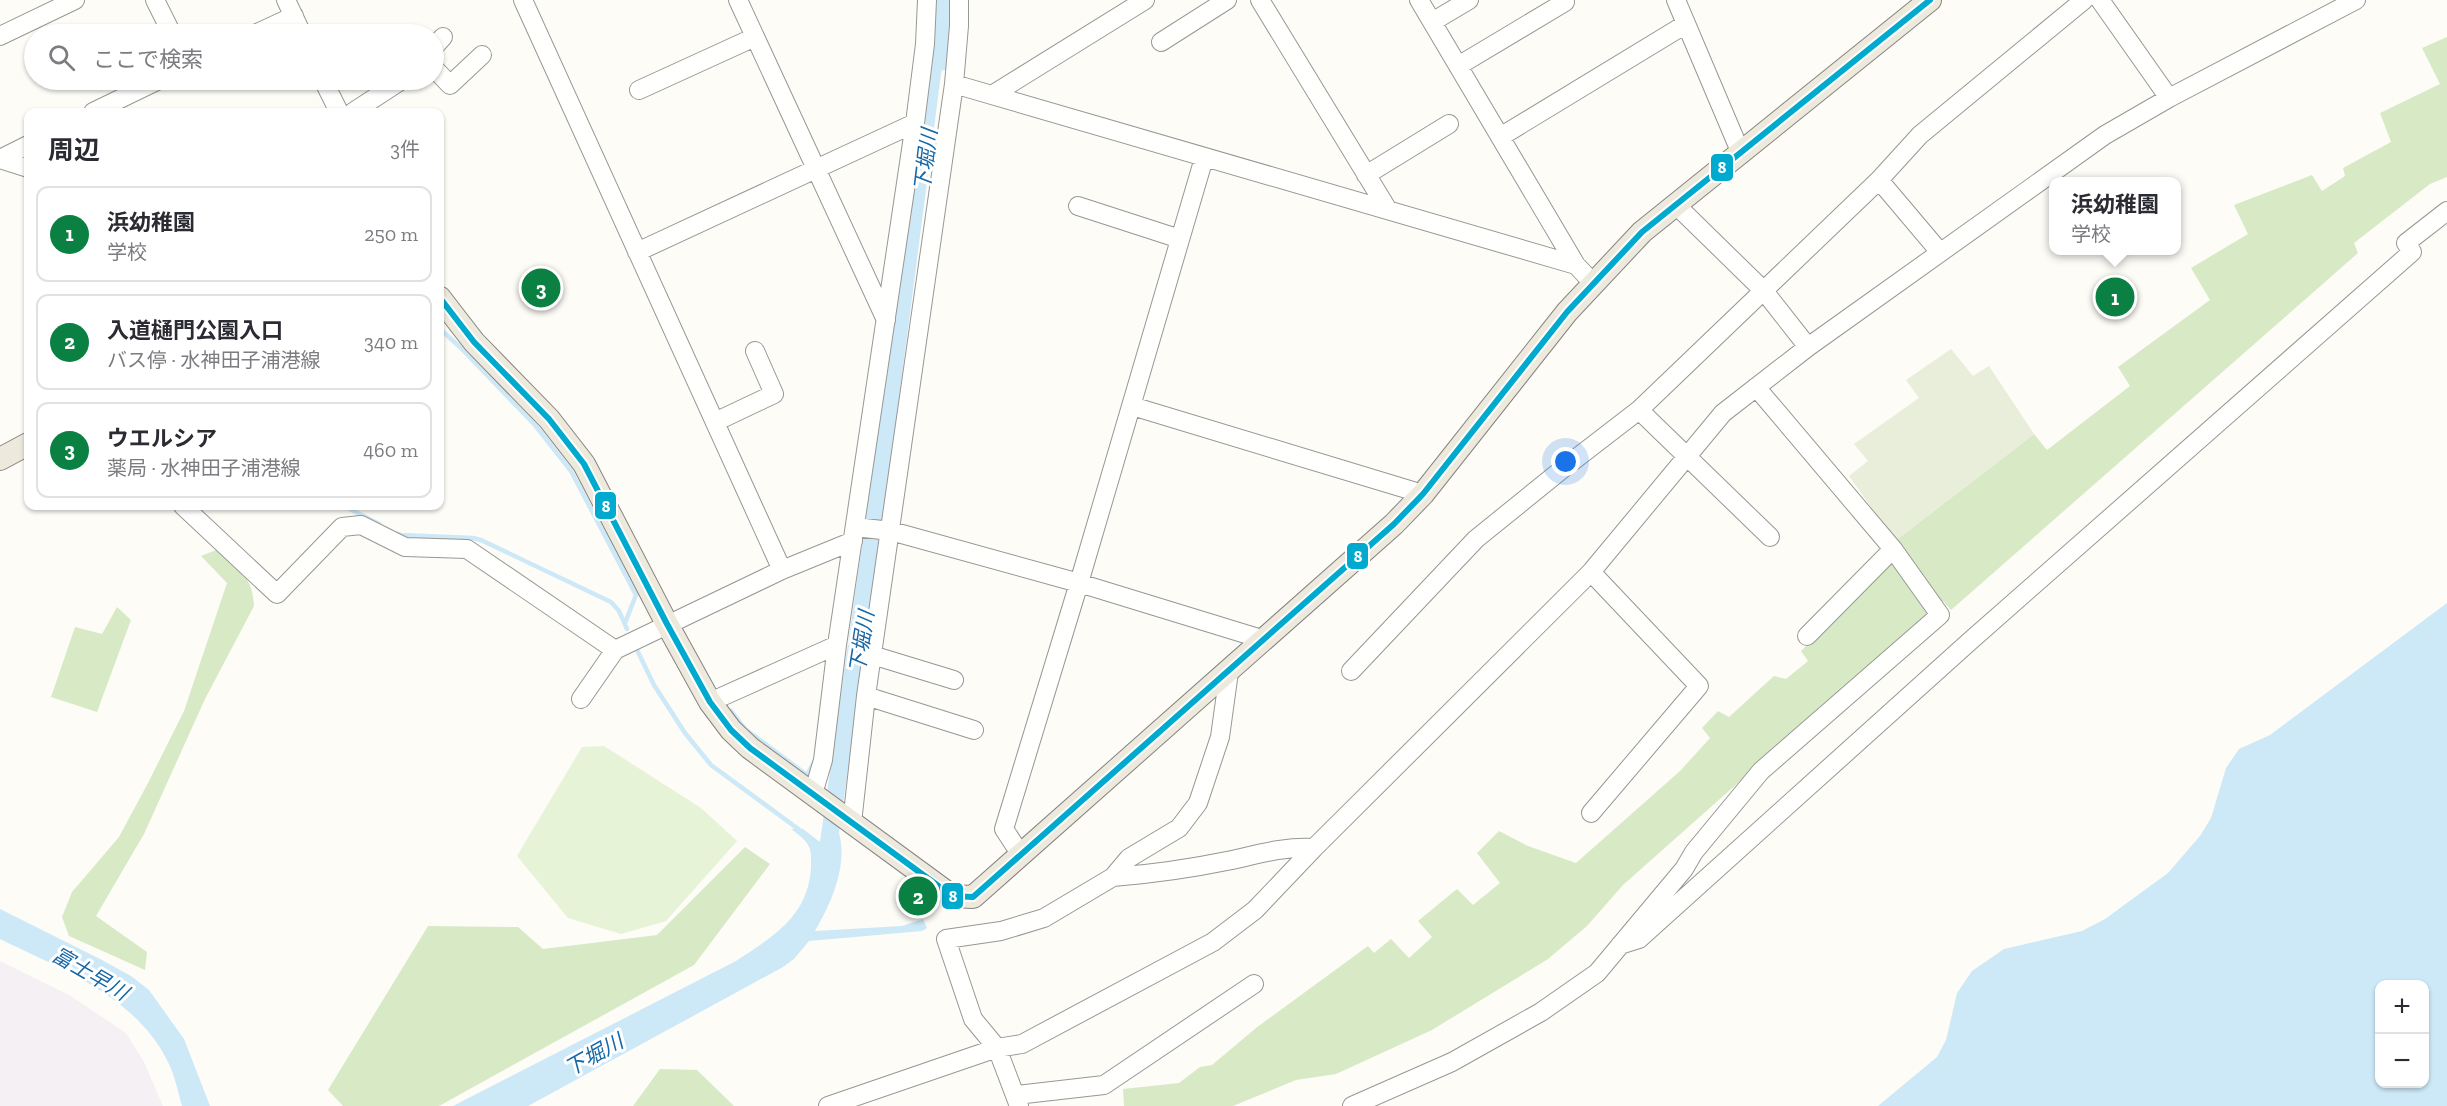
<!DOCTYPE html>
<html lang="ja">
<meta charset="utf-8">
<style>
body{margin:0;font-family:"Zilla Slab","Noto Sans JP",serif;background:#f7f7f7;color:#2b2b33}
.controls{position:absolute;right:18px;bottom:18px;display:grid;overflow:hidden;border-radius:12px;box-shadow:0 2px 4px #0004}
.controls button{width:54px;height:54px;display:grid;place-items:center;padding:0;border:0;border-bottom:2px solid #e1e1e2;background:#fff;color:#2b2b33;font:30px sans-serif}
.you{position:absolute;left:1566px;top:462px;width:21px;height:21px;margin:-15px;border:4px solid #fff;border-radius:50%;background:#1a73e8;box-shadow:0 0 0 9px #1a73e833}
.badge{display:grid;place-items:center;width:39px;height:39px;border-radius:50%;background:#0b8043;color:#fff;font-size:20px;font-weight:700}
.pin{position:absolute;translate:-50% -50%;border:3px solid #fff;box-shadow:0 2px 6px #0006}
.popup{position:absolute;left:2049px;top:177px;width:132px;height:78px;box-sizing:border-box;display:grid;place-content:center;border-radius:12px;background:#fff;filter:drop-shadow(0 2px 4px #0005);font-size:20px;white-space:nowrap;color:#7c7c81}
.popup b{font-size:22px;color:#2b2b33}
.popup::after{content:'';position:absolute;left:50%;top:100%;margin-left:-12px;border:12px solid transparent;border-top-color:#fff}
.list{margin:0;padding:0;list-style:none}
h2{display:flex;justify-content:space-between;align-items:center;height:78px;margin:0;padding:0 24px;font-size:26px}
h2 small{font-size:20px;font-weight:400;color:#7c7c81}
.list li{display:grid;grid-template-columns:39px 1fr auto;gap:18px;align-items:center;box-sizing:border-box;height:96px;margin:0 12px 12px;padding:0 12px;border:2px solid #e1e1e2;border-radius:12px}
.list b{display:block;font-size:22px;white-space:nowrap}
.list p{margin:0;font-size:20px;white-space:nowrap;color:#7c7c81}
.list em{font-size:20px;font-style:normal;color:#7c7c81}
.icon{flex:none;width:33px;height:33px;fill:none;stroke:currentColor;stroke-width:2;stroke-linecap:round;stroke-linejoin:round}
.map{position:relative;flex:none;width:2447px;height:1106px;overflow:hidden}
.search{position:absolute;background:#fff;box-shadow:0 2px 4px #0004;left:24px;top:24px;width:420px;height:66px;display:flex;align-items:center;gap:15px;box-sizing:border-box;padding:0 21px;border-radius:33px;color:#7c7c81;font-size:22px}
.panel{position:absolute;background:#fff;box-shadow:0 2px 4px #0004;left:24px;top:108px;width:420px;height:402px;border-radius:12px}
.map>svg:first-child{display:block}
.industrial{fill:#f5f0f3}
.green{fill:#e7f3d7}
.forest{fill:#d8eac5}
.cemetery{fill:#e9eedb}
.water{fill:#cde8f7;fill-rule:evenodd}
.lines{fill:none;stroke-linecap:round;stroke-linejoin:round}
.stream{stroke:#cde8f7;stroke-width:4.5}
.river{stroke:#cde8f7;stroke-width:27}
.minor-casing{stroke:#979795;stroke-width:20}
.major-casing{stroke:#858482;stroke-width:24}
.minor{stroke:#fffffe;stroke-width:18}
.major{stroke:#ede9dc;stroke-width:22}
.bus-1-casing{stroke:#fff;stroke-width:10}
.bus-1{stroke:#00a9ce;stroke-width:6}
.labels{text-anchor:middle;stroke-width:6;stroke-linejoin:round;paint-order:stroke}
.water-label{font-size:21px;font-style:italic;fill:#1768a6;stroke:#fff}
.line-badge{stroke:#fff;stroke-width:2}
.badge-label{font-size:16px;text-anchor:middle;font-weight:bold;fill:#fff}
</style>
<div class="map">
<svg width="2447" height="1106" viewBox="0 0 2447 1106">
<rect width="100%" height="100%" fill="#fdfcf7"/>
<path class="industrial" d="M0,961L69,995L126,1033L144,1062L163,1106H0Z"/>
<path class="green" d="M604,746L701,808L737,841L666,921L621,934L568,918L517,856L582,747Z"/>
<path class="forest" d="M2447,37V177L2430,184L2354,243L2358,253L1951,610L1943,601L1623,885L1587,926L1548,959L1432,1030L1336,1074L1296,1080L1233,1106H1124L1123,1089L1179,1083L1200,1067L1212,1065L1256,1028L1368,946L1374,953L1391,939L1409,958L1432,937L1418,921L1457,889L1473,905L1500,883L1477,853L1499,831L1528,846L1576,863L1680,771L1710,738L1702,728L1718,711L1729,717L1774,676L1786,679L1808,661L1801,651L1901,550L1895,541L2034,434L2047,450L2130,386L2118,367L2210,300L2191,268L2248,234L2234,205L2312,175L2322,191L2345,176L2343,168L2391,142L2380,113L2440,84L2422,48Z
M216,550C237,567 253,576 254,606L205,699L144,834L96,916L147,952L145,970L69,936L62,917L72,892L119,837L148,783L184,711L227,583L201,556Z
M117,607L131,620L97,712L51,697L75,627L102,634Z
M745,847L770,864L694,965L439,1106H343L328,1090L428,926L518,927L543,949L657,935Z
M660,1069L697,1070L734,1106H633Z"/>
<path class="cemetery" d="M1951,349L1973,376L1989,366L2034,434L1895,541L1849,476L1868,461L1854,444L1919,398L1906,380Z"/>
<path class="water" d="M948,20L880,545L839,833C848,866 831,903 815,931L902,926L923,919L927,928L922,931L809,941L794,959L783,967L528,1106H453L736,961C772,937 808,917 811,868C811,860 812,851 808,845C805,839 796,833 791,829H803L820,842L936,21Z
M2447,603V1106H1878L1937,1057L1946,1040L1957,993L1972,971L2004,949L2082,931L2105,919L2168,873L2200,836L2211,818L2226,768L2239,749L2270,735ZM2380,984H2424V1084H2380Z
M0,909L100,959L131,976L149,990L184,1039L210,1106H182C178,1092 175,1076 168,1062C136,996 61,969 0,939Z"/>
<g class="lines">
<path class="stream" d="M440,329L460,347L535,425L571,471L636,595L625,623
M344,506L379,524
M397,534L401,535L473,538L481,540L611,602L619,611L627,629
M638,652L654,685L685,733L711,765L801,831
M731,711L745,729L807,775L814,762"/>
<path class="river" d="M941,57L946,0"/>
<g class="minor-casing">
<path id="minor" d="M155,0L172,34
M286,0L302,34
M523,0L782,570
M738,0L886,320
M1260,0L1388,210
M1419,0L1576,265
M1676,0L1740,151
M2100,0L2169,98
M1432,22L1469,0
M255,34L294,16
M0,36L75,0
M1161,42L1227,0
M434,47L443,37
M1458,66L1565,2
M434,68L450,85L482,55
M323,80L339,112
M954,84L1576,265L1593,283
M639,90L755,37
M992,95L1145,0
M93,112L159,80
M353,112L402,80
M1500,137L1686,24
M0,159L28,145
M0,159L28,168
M1366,175L1449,124
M1879,180L1939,251
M1675,204L1764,291L1808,347
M1078,206L1180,239
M637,252L915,123
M1132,406L1423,494
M1639,410L1770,537
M715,422L774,394L755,351
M183,506L277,594L342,527L361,525L405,547L467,549L615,650L782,570L853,541
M855,527L891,531L1079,583L1265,640
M1807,636L1893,549
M872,655L954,680
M1351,671L1476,539L1565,467L1639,410L1879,180L1920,135L2084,0
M866,696L974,730
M581,699L615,650
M710,702L837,645
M813,794L823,760L837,645L915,123L925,44L927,0
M1591,813L1699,686L1591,572
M852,823L866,696L954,84L959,26V0
M1021,855L1004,829L1079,583L1204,158
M1113,877C1153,874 1193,868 1232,860C1259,854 1286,846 1314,848
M1620,945L1639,939L1969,642L2412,252L2406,243L2447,211
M1016,1095L1104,1085L1254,984
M828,1106L997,1048L1022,1044L1213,942L1255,910L1314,848L1591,572L1723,413L1808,347L2105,135L2169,98L2356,0
M1019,1106L997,1048L973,1019L946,939L1001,931L1044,918L1113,877L1129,858L1179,828L1198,803L1220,737L1229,672
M1352,1106L1452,1062L1541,1012L1597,973L1684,869L1694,852L1761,771L1940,615L1893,549L1756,387"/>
</g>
<g class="major-casing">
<path id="major" d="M440,298L474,342L549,419L584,464L667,624L710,702L731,730L750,748L952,896L973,897L1394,524L1423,494L1567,312L1642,232L1930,0
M0,459L28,444"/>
</g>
<use href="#minor" class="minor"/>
<use href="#major" class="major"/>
<g class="bus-1-casing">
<path id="bus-1" d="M440,298L474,342L549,419L584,464L667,624L710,702L731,730L750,748L952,896L973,897L1394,524L1423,494L1567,312L1642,232L1930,0"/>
</g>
<use href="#bus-1" class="bus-1"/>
</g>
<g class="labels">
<g class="water-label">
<text transform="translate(926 160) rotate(-83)" y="7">下堀川</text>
<text transform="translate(862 642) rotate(-81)" y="7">下堀川</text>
<text transform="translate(90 974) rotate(30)" y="7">富士早川</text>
<text transform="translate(594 1055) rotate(-29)" y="7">下堀川</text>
</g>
</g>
<g class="line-badge">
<rect x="1710" y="153" width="24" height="29" rx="6" fill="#00a9ce"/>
<rect x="594" y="491" width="23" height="29" rx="6" fill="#00a9ce"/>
<rect x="1346" y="542" width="23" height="28" rx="6" fill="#00a9ce"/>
<rect x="941" y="882" width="23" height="28" rx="6" fill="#00a9ce"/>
</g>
<g class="badge-label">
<text x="1722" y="173">8</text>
<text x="606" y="512">8</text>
<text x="1358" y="562">8</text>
<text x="953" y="902">8</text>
</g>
</svg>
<div class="controls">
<button>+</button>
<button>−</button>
</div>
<div class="you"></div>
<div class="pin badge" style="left:2115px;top:297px">1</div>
<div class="popup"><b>浜幼稚園</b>学校</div>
<div class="pin badge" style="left:918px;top:896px">2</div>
<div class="pin badge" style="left:541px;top:288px">3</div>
<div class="search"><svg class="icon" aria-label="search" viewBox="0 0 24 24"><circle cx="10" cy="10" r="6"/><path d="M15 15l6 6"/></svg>ここで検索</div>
<section class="panel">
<h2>周辺<small>3件</small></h2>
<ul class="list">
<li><span class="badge">1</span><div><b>浜幼稚園</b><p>学校</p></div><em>250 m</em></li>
<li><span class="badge">2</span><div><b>入道樋門公園入口</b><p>バス停 · 水神田子浦港線</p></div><em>340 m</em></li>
<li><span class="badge">3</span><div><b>ウエルシア</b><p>薬局 · 水神田子浦港線</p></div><em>460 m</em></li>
</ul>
</section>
</div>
